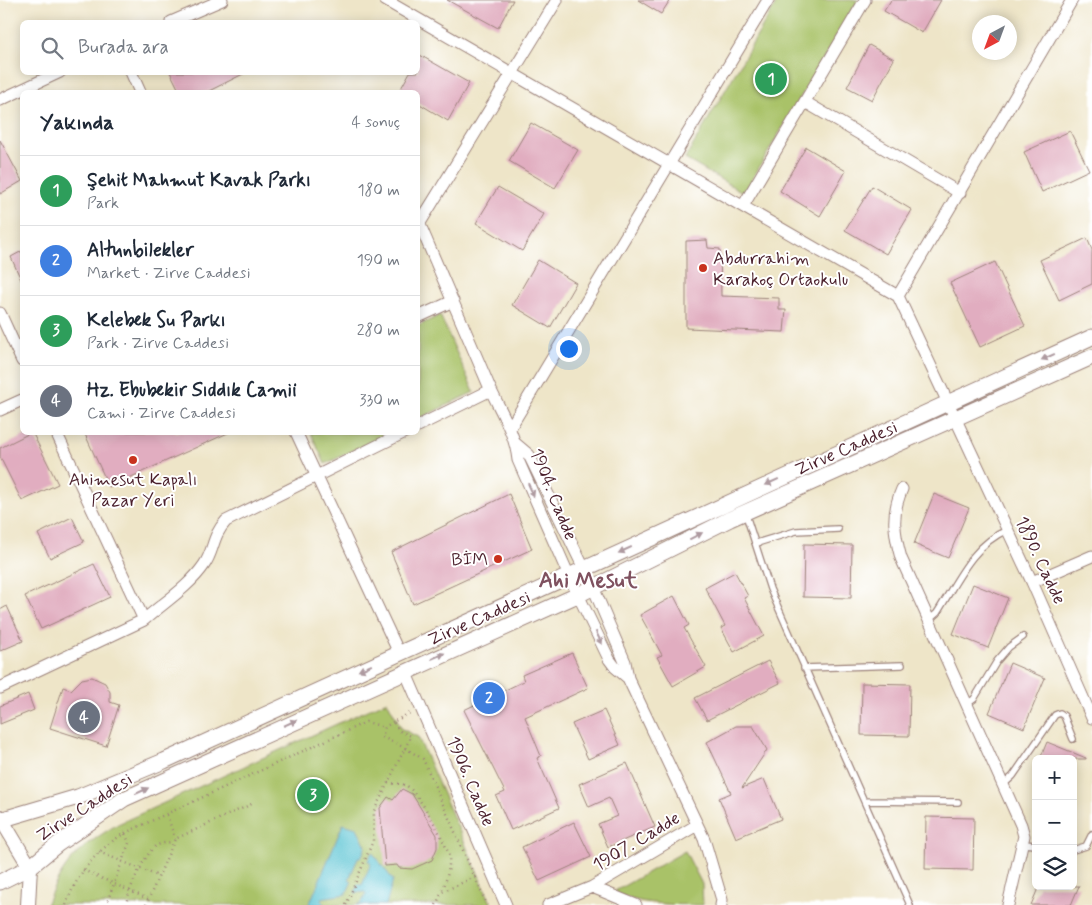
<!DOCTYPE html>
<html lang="tr">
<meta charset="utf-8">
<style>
body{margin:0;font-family:Mynerve,sans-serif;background:#f6f6f7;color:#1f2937}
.controls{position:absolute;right:15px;bottom:15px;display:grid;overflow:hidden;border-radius:8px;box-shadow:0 2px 12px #0003}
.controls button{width:45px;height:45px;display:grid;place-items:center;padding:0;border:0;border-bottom:1px solid #e0e1e3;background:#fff;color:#1f2937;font:25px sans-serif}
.compass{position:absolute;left:972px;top:15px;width:45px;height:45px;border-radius:50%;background:#fff;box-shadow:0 2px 12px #0003;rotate:221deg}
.you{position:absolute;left:568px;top:348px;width:18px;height:18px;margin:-12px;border:4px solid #fff;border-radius:50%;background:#1a73e8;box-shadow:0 0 0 8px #1a73e833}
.badge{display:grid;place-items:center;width:32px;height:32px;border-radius:50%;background:#7c3aed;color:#fff;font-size:16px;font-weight:700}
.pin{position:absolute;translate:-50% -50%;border:2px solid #fff;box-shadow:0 1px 5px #0006}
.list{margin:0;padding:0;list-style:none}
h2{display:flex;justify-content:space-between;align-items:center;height:65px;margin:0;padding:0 20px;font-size:21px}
h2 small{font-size:16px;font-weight:400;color:#747a83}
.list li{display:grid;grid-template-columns:32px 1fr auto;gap:15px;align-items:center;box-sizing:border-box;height:70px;padding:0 20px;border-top:1px solid #e0e1e3}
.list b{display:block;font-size:19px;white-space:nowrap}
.list p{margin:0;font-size:16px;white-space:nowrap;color:#747a83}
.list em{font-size:16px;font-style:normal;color:#747a83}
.icon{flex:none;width:28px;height:28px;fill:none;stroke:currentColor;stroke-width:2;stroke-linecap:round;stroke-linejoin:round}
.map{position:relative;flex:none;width:1092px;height:905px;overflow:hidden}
.search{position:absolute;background:#fff;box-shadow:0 2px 12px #0003;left:20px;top:20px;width:400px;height:55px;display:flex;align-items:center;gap:12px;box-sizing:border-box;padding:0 18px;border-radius:8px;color:#747a83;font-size:19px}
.panel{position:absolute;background:#fff;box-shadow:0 2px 12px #0003;left:20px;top:90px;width:400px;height:345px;border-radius:8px}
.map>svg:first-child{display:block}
.green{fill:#a9c268;stroke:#7a704a}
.water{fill:#58c3d3;stroke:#51717f}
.building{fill:#e1adc0}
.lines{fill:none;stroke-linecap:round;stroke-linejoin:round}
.service-casing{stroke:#9c827a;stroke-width:8}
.minor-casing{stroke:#9c827a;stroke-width:13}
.tertiary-casing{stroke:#9c827a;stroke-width:16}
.secondary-casing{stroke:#9c827a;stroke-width:17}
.path{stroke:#9c827a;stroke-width:2.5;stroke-dasharray:1 4;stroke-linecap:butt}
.service{stroke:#fff;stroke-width:5.5}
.minor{stroke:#fff;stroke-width:11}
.tertiary{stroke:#fff;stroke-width:14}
.secondary{stroke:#fff;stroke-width:15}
.oneway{fill:#ae9aa0}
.poi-dot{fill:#c8321e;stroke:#fff;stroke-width:2}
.labels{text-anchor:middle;stroke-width:4;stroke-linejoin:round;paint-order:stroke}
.poi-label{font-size:18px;fill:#4a1f2b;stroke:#fff;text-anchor:start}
.street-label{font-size:18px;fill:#4a1f2b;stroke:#fff}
.district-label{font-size:22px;font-weight:bold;fill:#7f515f;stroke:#fff}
</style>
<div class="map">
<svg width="1092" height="905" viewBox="0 0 1092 905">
<rect width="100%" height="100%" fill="#fff"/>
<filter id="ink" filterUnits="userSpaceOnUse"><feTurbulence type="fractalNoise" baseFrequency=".02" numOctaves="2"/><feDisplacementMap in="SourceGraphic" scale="10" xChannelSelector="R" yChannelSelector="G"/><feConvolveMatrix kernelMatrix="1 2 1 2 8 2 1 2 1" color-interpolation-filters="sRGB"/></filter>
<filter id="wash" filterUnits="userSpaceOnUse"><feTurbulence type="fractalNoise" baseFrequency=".0096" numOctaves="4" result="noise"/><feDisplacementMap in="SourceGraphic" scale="20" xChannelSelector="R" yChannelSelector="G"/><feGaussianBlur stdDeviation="1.12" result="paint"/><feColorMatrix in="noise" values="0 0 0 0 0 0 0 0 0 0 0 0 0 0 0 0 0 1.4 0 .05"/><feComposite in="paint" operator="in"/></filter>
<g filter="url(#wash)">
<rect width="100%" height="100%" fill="#eee5c8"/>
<path class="green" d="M778,0H858L744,193L685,159Z
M440,315L474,392L418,419V326Z
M311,433H390L325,464Z
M387,701L402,729L418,737L492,905H46C64,861 77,849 118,824Z
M685,851L702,884L703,905C679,905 630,905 615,891Z"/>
<path class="water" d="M343,824L357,828L366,846L361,858H358L349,879L352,881L346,894L321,898L324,905H309Z
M372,852L393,880L386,905H357L362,902L366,894L365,892L355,893L358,884L362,885L371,863L368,861Z"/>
<g id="blocks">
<path class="building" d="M447,0H513L498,28Z
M638,0H670L661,14Z
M891,0H941L922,33L884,11Z
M869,45L894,59L872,100L847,87Z
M418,54L469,83L448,121L418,103V92H399L410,72H418Z
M170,72H247L207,92H180Z
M531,123L578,150L555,188L509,161Z
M1070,131L1089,170L1042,192L1024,152Z
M0,140L22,181L0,194Z
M806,147L846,171L820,216L780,191Z
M872,186L912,210L886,254L845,230Z
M498,187L544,214L522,251L476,223Z
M1087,238L1092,250V284L1059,300L1040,260Z
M707,240L708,248L720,249L721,296L779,298V310H786L784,332L686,328V241Z
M22,251V282L11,257Z
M538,260L576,283L550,328L512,305Z
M995,262L1025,326L980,347L950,283Z
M32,432L58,484L22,501L0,457V448Z
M84,432H230L109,487Z
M509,494L532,549L413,604L391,552Z
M934,494L969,508L948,558L914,544Z
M72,517L84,542L50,558L38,534Z
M804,544L852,545L851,598L803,597Z
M94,564L110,597L41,629L25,596Z
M735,572L748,596L744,598L764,636L734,652L721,628L725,626L705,588Z
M973,584L1008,598L988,648L953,634Z
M674,596L689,625L684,628L706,667L673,686L657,657L662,655L640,615Z
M7,606L23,641L0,651V610Z
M572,653L588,688L525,717L541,756L537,758L559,808L511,830L496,796L505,792L464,710L524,681L522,675Z
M768,661L780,683L707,720L695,698Z
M1010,663L1045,678L1024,728L989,713Z
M92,677L105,683L110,692V702L119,705L106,746L50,728L63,687L71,690L82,679Z
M862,683L910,684L909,736L861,735Z
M28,694L34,710L0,724V706Z
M604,710L620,745L588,759L572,724Z
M736,726H753L767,750L742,788L764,779L781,819L736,838L719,798L731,793L707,742Z
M1047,742L1086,758V759H1040Z
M627,763L655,827L608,847L598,824L617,816L609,798L589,807L579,784Z
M402,789L412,794L437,835V848L432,860L412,869L399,868L397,865L385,866L380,808L388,797L393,800Z
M926,817L974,818L973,870L925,869Z
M574,822L591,857L539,881L522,847Z
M1039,886H1079L1071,905H1031Z"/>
</g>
</g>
<g filter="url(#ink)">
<use href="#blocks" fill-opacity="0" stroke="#9c827a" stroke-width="1"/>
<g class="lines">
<g class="service-casing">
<path id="service" d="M745,512L770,589L910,905
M757,543L796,531L838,529
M929,620L937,613C957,582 972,545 1007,530
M804,668L902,665
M967,704L974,699L997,661L1009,647L1023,637
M1003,785L1013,776L1055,715L1060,713L1064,716L1073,739
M864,801L958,802
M1023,844L1036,845
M1073,850L1086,846L1092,834"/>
</g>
<g class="minor-casing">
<path id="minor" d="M385,0L898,296L1032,582L1092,718
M171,22L222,0
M131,72L140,92
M0,100L60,72
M805,102L960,193
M743,206L865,0
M420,225C443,279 466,332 489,386C500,411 515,432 518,460L569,576L609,659L615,667L628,678
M418,226L557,0
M898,296L1072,0
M0,313L22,361
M418,317L453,301
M0,410L22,400
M418,426L491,390
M510,428L768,0
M296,432L399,653
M516,444L529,455L593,587L625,662L628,678L704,839L722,900L721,905
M902,489C891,514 894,533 901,558L1021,825L1024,836L1008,905
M1032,582L1092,556
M144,620C163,603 189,587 204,565C214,551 212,536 226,521L405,432
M405,671L506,905
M0,688L144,620L56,432
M592,887L697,825
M548,905L592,887L636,905"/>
</g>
<g class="tertiary-casing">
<path id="tertiary" d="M0,817L30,867L28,905"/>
</g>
<g class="secondary-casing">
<path id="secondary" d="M0,820L78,797L164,761L1092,337
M0,882L30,867L58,844L124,799L582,593L730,519L1092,357"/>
</g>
<path class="path" d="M393,722L385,727L382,737L405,748L411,736L400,731L393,722L410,713
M388,783C393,784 402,783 407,786C419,794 447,843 449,857C450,869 446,881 442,892
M167,815L175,839
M99,852L158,876
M83,870L148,899
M66,905C76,875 97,849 125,833L366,722L385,727
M106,905L129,843L125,833
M126,905C127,893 145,853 156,846C160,843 166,843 171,842
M146,905L175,839L254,803
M346,905L373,841L374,811L405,748L423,759L487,905
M436,905L442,892L477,876"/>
<use href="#service" class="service"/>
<use href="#minor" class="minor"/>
<use href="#tertiary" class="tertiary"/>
<use href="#secondary" class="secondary"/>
</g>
<defs><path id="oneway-solid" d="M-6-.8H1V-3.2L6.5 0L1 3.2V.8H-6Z" transform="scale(1.25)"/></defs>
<g class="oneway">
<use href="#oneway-solid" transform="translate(1048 357) rotate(156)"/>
<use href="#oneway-solid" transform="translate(772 482) rotate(155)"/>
<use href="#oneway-solid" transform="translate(531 490) rotate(66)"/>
<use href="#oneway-solid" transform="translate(696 536) rotate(-27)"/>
<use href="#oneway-solid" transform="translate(625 550) rotate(155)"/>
<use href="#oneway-solid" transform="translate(599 638) rotate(64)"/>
<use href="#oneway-solid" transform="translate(438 656) rotate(-24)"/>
<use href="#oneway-solid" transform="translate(365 668) rotate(156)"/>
<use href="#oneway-solid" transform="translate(290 723) rotate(-24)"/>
<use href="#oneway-solid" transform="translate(142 791) rotate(-25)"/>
</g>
</g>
<g class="poi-dot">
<circle cx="703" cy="268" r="5"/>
<circle cx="133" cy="460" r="5"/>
<circle cx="498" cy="559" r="5"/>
</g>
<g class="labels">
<g class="poi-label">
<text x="713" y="264">Abdurrahim<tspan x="713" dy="21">Karakoç Ortaokulu</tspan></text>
<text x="133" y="485" text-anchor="middle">Ahimesut Kapalı<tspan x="133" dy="21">Pazar Yeri</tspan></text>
<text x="488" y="565" text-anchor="end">BİM</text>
</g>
<g class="street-label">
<text transform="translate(846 448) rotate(-24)" y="6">Zirve Caddesi</text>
<text transform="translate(554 494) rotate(68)" y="6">1904. Cadde</text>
<text transform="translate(1041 560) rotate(65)" y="6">1890. Cadde</text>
<text transform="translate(479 618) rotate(-24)" y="6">Zirve Caddesi</text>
<text transform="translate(471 781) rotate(67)" y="6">1906. Cadde</text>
<text transform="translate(84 807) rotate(-33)" y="6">Zirve Caddesi</text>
<text transform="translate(636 841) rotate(-31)" y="6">1907. Cadde</text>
</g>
<g class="district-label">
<text x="588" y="587">Ahi Mesut</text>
</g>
</g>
</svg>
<div class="controls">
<button>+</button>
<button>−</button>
<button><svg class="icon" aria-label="layers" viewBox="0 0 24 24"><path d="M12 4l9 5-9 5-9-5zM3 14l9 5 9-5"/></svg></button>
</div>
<svg class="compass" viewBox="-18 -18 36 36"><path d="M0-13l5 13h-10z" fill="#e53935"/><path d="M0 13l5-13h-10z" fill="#747a83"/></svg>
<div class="you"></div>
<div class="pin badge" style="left:771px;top:79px;background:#2e9e5b">1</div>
<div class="pin badge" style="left:489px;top:698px;background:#3f7fe0">2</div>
<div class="pin badge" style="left:313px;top:795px;background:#2e9e5b">3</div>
<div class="pin badge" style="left:84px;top:717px;background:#6b7280">4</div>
<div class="search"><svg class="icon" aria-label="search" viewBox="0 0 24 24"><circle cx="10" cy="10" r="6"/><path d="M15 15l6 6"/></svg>Burada ara</div>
<section class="panel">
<h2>Yakında<small>4 sonuç</small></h2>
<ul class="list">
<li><span class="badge" style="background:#2e9e5b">1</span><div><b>Şehit Mahmut Kavak Parkı</b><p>Park</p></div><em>180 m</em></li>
<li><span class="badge" style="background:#3f7fe0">2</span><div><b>Altunbilekler</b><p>Market · Zirve Caddesi</p></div><em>190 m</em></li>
<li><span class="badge" style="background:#2e9e5b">3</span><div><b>Kelebek Su Parkı</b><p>Park · Zirve Caddesi</p></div><em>280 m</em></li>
<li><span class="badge" style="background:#6b7280">4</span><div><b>Hz. Ebubekir Sıddık Camii</b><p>Cami · Zirve Caddesi</p></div><em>330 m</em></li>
</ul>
</section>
</div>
